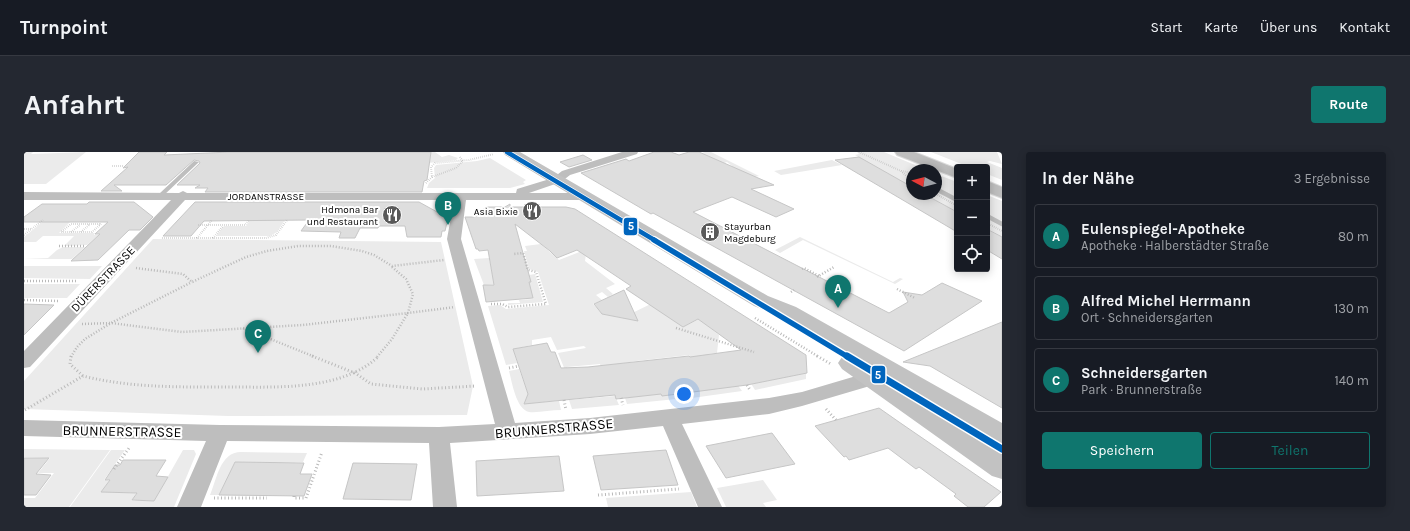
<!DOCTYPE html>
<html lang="de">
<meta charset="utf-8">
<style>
body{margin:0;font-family:Karla,sans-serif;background:#242831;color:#f1f3f6}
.controls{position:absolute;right:12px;top:12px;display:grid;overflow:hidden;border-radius:4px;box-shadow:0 2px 10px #0003}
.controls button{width:36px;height:36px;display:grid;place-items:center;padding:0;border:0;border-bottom:1px solid #363941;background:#171b24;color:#f1f3f6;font:20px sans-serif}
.compass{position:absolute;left:882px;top:12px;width:36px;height:36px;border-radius:50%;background:#171b24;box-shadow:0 2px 10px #0003;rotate:277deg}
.you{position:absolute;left:660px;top:242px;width:14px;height:14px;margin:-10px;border:3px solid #fff;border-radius:50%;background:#1a73e8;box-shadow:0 0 0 6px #1a73e833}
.badge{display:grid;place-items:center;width:26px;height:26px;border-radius:50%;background:#0f766e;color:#fff;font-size:13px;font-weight:700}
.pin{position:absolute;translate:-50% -33px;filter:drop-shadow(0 1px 2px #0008)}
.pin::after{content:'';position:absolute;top:21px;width:14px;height:12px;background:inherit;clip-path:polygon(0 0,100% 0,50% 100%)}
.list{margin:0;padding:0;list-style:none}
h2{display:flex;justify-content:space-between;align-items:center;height:52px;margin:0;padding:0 16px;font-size:17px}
h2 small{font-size:13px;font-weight:400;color:#9ea1a6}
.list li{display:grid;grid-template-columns:26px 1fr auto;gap:12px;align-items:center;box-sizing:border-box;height:64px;margin:0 8px 8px;padding:0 8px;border:1px solid #363941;border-radius:4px}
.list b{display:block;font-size:15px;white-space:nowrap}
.list p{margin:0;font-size:13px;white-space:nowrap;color:#9ea1a6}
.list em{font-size:13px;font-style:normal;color:#9ea1a6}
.actions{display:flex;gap:8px;padding:12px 16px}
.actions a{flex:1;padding:9px 0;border:1px solid #0f766e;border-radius:4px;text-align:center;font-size:14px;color:#0f766e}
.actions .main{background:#0f766e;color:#fff}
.icon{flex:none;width:22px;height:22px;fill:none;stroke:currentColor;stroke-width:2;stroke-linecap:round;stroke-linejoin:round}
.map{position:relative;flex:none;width:978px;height:355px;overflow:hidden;border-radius:4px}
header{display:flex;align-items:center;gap:24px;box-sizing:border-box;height:56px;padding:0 20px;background:#171b24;border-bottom:1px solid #363941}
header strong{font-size:19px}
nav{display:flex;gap:22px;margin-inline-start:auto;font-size:14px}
.intro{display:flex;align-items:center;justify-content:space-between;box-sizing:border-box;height:96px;padding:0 24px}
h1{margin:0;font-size:28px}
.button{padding:10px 18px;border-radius:4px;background:#0f766e;color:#fff;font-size:14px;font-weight:700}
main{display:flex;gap:24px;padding:0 24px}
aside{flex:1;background:#171b24;border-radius:4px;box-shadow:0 2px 10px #0003}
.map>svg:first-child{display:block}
.green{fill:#ebebeb}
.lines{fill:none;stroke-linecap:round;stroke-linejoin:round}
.stream{stroke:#bdbdbd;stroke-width:4.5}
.building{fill:#dedede;stroke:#c6c6c6}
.highway-casing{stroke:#dbdbdb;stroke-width:2}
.path-far2{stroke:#b9b9b9;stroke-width:2;stroke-dasharray:0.5 1.5;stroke-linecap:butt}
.path-far1{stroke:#b9b9b9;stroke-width:2.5;stroke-dasharray:1 2;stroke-linecap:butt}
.path{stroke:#b9b9b9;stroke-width:3;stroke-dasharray:1 2.5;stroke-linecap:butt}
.lane{fill:#bebebe;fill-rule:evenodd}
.street{fill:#bebebe;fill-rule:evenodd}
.secondary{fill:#c2c2c2;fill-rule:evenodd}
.highway{fill:#bebebe;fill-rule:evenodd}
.tram-1-far2-casing{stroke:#fff;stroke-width:6}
.tram-1-far1-casing{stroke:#fff;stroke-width:8}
.tram-1-casing{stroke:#fff;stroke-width:10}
.tram-1-far2{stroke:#0065bd;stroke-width:4.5}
.tram-1-far1{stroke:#0065bd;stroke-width:5.5}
.tram-1{stroke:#0065bd;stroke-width:7}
.labels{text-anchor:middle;stroke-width:4;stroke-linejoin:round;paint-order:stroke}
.far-street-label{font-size:10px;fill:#000;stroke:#fff}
.far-poi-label{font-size:10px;fill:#000;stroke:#fff;text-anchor:end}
.street-label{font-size:12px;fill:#000;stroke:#fff}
.near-street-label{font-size:14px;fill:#000;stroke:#fff}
.line-badge{stroke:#fff;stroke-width:1.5}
.badge-label{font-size:11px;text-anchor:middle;font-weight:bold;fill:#fff}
</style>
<header>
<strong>Turnpoint</strong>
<nav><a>Start</a><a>Karte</a><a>Über uns</a><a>Kontakt</a></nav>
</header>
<div class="intro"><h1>Anfahrt</h1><a class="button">Route</a></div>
<main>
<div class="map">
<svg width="978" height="355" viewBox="0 0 978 355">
<rect width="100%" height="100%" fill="#fff"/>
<path class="green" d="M0,0H9L7,2L62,0L22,32H0Z
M387,0H411L418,5L425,3L434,6L432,8L404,11Z
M681,0H687L735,24L721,27L713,18L703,10L692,14L697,10L678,1Z
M833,0H860L903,18H888V35L831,3L835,2Z
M907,0H973L978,12L966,9L963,10L978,16V28L963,22V15H945Z
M466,6L502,28L499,30L501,32L486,36H403L405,31L411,26L410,16L412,13L453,9Z
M808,8L818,13L757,23L750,19Z
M912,22L933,30V60L901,42H912Z
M963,43L978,49V85L963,76Z
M22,67H49L35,81H71L70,83H75L63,93L40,94L50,84H19L12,90H0V85Z
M226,68H261L253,80L246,84H192L200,74H222Z
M776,85L869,130L876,126L879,127L871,132L779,88L756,101L751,98Z
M129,87L417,90L449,234L443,263L204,264L0,257V229Z
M517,92L535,108L558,99L562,102L561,109L591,132L582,136L589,142L584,145L578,140L572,143L578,148L569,152L578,162L598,166L639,146L646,166L659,175L675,167L695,183L693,201L684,202L685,204L667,207L665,203L612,209L577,215L576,212L543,215V217L541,218L534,201L562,196L560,194L533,198L527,185L508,188V193L489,197L493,211L482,213L464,154L476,153L482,157L525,153L514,120L505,117L500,99H503L501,94Z
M39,95H61L48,107H0L24,106L33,98Z
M465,106L470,132L460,133L450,107Z
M0,114H78L66,127L0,126Z
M511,122L519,150L484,153V151H496L495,148L509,147L505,130H507L505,123Z
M0,132H56L43,146H0Z
M495,217L505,245L502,246L503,250L506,251L535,249L537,258C527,258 514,261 505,260C492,257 488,230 485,219Z
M782,219V227L731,238L726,230Z
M713,232L718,239L668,246L664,238Z
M658,239L662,246L603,252L601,246Z
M591,244L595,253L548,257L545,248Z
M0,297L86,298L45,355H0V346H11L30,321H14L26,306L0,305Z
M87,298H101L80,328L85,329L77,340L112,341L108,349H130L159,298H170L172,302L150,355H46Z
M217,300L283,301L279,310H211L195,343H186C193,327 196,300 217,300Z
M739,328L753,348L739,351L742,355H702L693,336Z
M667,340L673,355H584L582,346Z"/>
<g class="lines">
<path class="stream" d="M912,37L933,48
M963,64L978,72"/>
</g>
<path class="building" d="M115,0H143L140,3L206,0H407L403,28L400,29L398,40H181L184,36H171L176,33H153L176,11L175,9L170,8L142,33H90L98,39H77L104,15L99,16Z
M630,0H647L655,3L665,0H675L750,33L727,37L770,57L752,65L708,45L669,60L865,161L884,150L879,140L898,143L918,131L958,149L880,199L629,61L627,62L557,21L602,7L605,9Z
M559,3L568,8L545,15L536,10Z
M835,5L888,35V42H900L933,60V80L811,8Z
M65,50H110L129,65L116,78H105L74,108L47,109L76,82H71L84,70H0V65L18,52H63Z
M171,50H395L424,66L421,79H418L417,85H383L381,74H355L354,76H336L331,86H315L317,80L277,79L285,68L180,69L167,84H139Z
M486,52V55H542L551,57L782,203L783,221L723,233L638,244L637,242L592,247L591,243L500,252L504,242L489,197L523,191L527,200H531L537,216L564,215L665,204L666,205L717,198L674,167L659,175L602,137L607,134L553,98L533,106L526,99L491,72L507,130H505L509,146L462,150L459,133H470L464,98L455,99L454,97H452L441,65H450L451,61L463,55H481Z
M963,77L978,85V107L963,98Z
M600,138L614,169L578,162L570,152Z
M0,152L30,153L0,183Z
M978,170V256L906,214L879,210Z
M855,256L875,270L977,340L960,355H944L930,344L932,342L895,315L892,317L864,296L825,308L822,304L820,305L791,274Z
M748,281L771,312L702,326L682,294Z
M642,298L654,333L577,338L569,304Z
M535,304L540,339L453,344L452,309Z
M0,306H25L12,322L27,323L12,343H0Z
M99,308H142L132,324L144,325L130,349L108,348L113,341L77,340L86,328H81L91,313H96Z
M211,310L280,311L276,322H288L280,344L195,343Z
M329,311L393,312L387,348L319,347Z"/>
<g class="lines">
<g class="highway-casing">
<path id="highway" d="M871,0H890L933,17V26L873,3Z
M963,29L978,35V46L963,40Z"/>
</g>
<path class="path-far2" d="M835,0L877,19L888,21
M88,14H100
M877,19L888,29
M408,25L432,16L439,9L435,4
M402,31L408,25L407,15L411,11L445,8L470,2
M912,42L933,54
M963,71L978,79
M47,72H77L68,80H37Z
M174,73H221L225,68
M0,77H8
M47,80L56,73
M57,80L65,73
M0,83L19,68
M138,86H242L252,83L263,68
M173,86L188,68
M189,86L199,74"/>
<path class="path-far1" d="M35,94H61
M368,115L382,127L389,142L384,161L431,155
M112,116L159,122L168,130L222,105L243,99L274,94H307L338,99L350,103L368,114L420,108
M778,117L780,116L795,124
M793,125L810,115
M0,129H53
M873,137L891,146
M767,140L770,138
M0,148L35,149
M467,152H478L484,155L522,152L512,120L504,118L499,101L490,102
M731,166L795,205
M58,172L87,171L158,180L279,173L384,161
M219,176L291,205
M652,176L730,200
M47,205L53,195L61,187L87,171L168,130
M353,205L368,187L384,161"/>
<path class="path" d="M47,204L46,212L59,224
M288,204L331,221L347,232L398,237L452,234
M793,204L807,212
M485,216L495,214
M723,233L726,238
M663,241L665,246
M597,246L599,253
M540,248L542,258
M802,257L812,268
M1,258L59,224C107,236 155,235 204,235C241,235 280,237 316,226C331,221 343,215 355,204
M90,317L105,296
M574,343L655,337
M270,344V346H282L298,300
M190,346H243"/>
<path class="lane" d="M170,9L175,10L139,44H135V42Z"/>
<path class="street" d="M598,0H614L613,2L546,23L537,30L505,41H561L565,42L567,45L565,48H442L437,87L491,271L566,266L745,246L778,240L849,219L856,221L858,226L856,231L778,254L745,262L658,272L698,355H674L639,274L566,282L426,291L433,355H409L405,291L203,289L177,355H153L182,289L0,284V268L196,273L415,275L471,272L423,87L430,48H161L6,215L0,216V199L147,48H0V40L155,41L159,39L163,41H492L493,37L529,26L538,19Z"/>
<path class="secondary" d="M479,0H496L744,144L772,155L978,271V295L968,292L936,272L978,300V327L968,324L818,217L814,211L818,205L822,204L758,165L730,154L481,3Z"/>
<use href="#highway" class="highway"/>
<g class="tram-1-far2-casing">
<path id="tram-1-far2" d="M483,0L632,89"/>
</g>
<g class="tram-1-far1-casing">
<path id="tram-1-far1" d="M630,88L824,205"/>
</g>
<g class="tram-1-casing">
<path id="tram-1" d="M823,204L978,297"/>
</g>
<use href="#tram-1-far2" class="tram-1-far2"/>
<use href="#tram-1-far1" class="tram-1-far1"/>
<use href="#tram-1" class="tram-1"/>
</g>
<defs>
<g id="restaurant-disc" transform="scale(1)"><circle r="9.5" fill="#595959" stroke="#fff"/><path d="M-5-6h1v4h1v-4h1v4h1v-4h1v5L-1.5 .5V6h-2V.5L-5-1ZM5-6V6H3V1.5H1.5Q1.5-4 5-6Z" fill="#fff"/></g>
<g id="building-disc" transform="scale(1)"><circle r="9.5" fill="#595959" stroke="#fff"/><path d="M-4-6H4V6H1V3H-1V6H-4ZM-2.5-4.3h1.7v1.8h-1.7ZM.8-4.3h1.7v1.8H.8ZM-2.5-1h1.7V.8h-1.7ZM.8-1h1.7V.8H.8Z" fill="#fff"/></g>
</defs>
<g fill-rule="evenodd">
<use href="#restaurant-disc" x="508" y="59"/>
<use href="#restaurant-disc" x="368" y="63"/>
<use href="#building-disc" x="686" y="80"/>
</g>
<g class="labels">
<g class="far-street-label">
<text x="242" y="48">JORDANSTRASSE</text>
</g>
<g class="far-poi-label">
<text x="354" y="61">Hdmona Bar<tspan x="354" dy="12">und Restaurant</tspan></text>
<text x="494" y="63">Asia Bixie</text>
<text x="700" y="78" text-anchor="start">Stayurban<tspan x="700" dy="12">Magdeburg</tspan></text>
</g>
<g class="street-label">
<text transform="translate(79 127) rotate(-46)" y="4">DÜRERSTRASSE</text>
</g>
<g class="near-street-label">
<text transform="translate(530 276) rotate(-5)" y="5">BRUNNERSTRASSE</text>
<text transform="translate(98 279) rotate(1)" y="5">BRUNNERSTRASSE</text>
</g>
</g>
<g class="line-badge">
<rect x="599" y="65" width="15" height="19" rx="4" fill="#0065bd"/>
<rect x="847" y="213" width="15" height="19" rx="4" fill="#0065bd"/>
</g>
<g class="badge-label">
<text x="607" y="78">5</text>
<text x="854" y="227">5</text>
</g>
</svg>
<div class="controls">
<button>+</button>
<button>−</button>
<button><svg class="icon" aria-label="locate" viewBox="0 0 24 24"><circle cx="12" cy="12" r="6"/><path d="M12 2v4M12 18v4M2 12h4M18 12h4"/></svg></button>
</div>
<svg class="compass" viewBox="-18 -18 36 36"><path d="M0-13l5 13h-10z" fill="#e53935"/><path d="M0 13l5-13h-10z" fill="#9ea1a6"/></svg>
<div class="you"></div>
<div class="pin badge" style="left:814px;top:156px">A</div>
<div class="pin badge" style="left:424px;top:73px">B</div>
<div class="pin badge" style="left:234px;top:201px">C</div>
</div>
<aside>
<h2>In der Nähe<small>3 Ergebnisse</small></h2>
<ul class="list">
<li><span class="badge">A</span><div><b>Eulenspiegel-Apotheke</b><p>Apotheke · Halberstädter Straße</p></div><em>80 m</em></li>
<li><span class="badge">B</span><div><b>Alfred Michel Herrmann</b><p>Ort · Schneidersgarten</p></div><em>130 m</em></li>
<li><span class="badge">C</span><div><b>Schneidersgarten</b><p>Park · Brunnerstraße</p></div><em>140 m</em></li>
</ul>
<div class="actions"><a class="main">Speichern</a><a>Teilen</a></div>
</aside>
</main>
